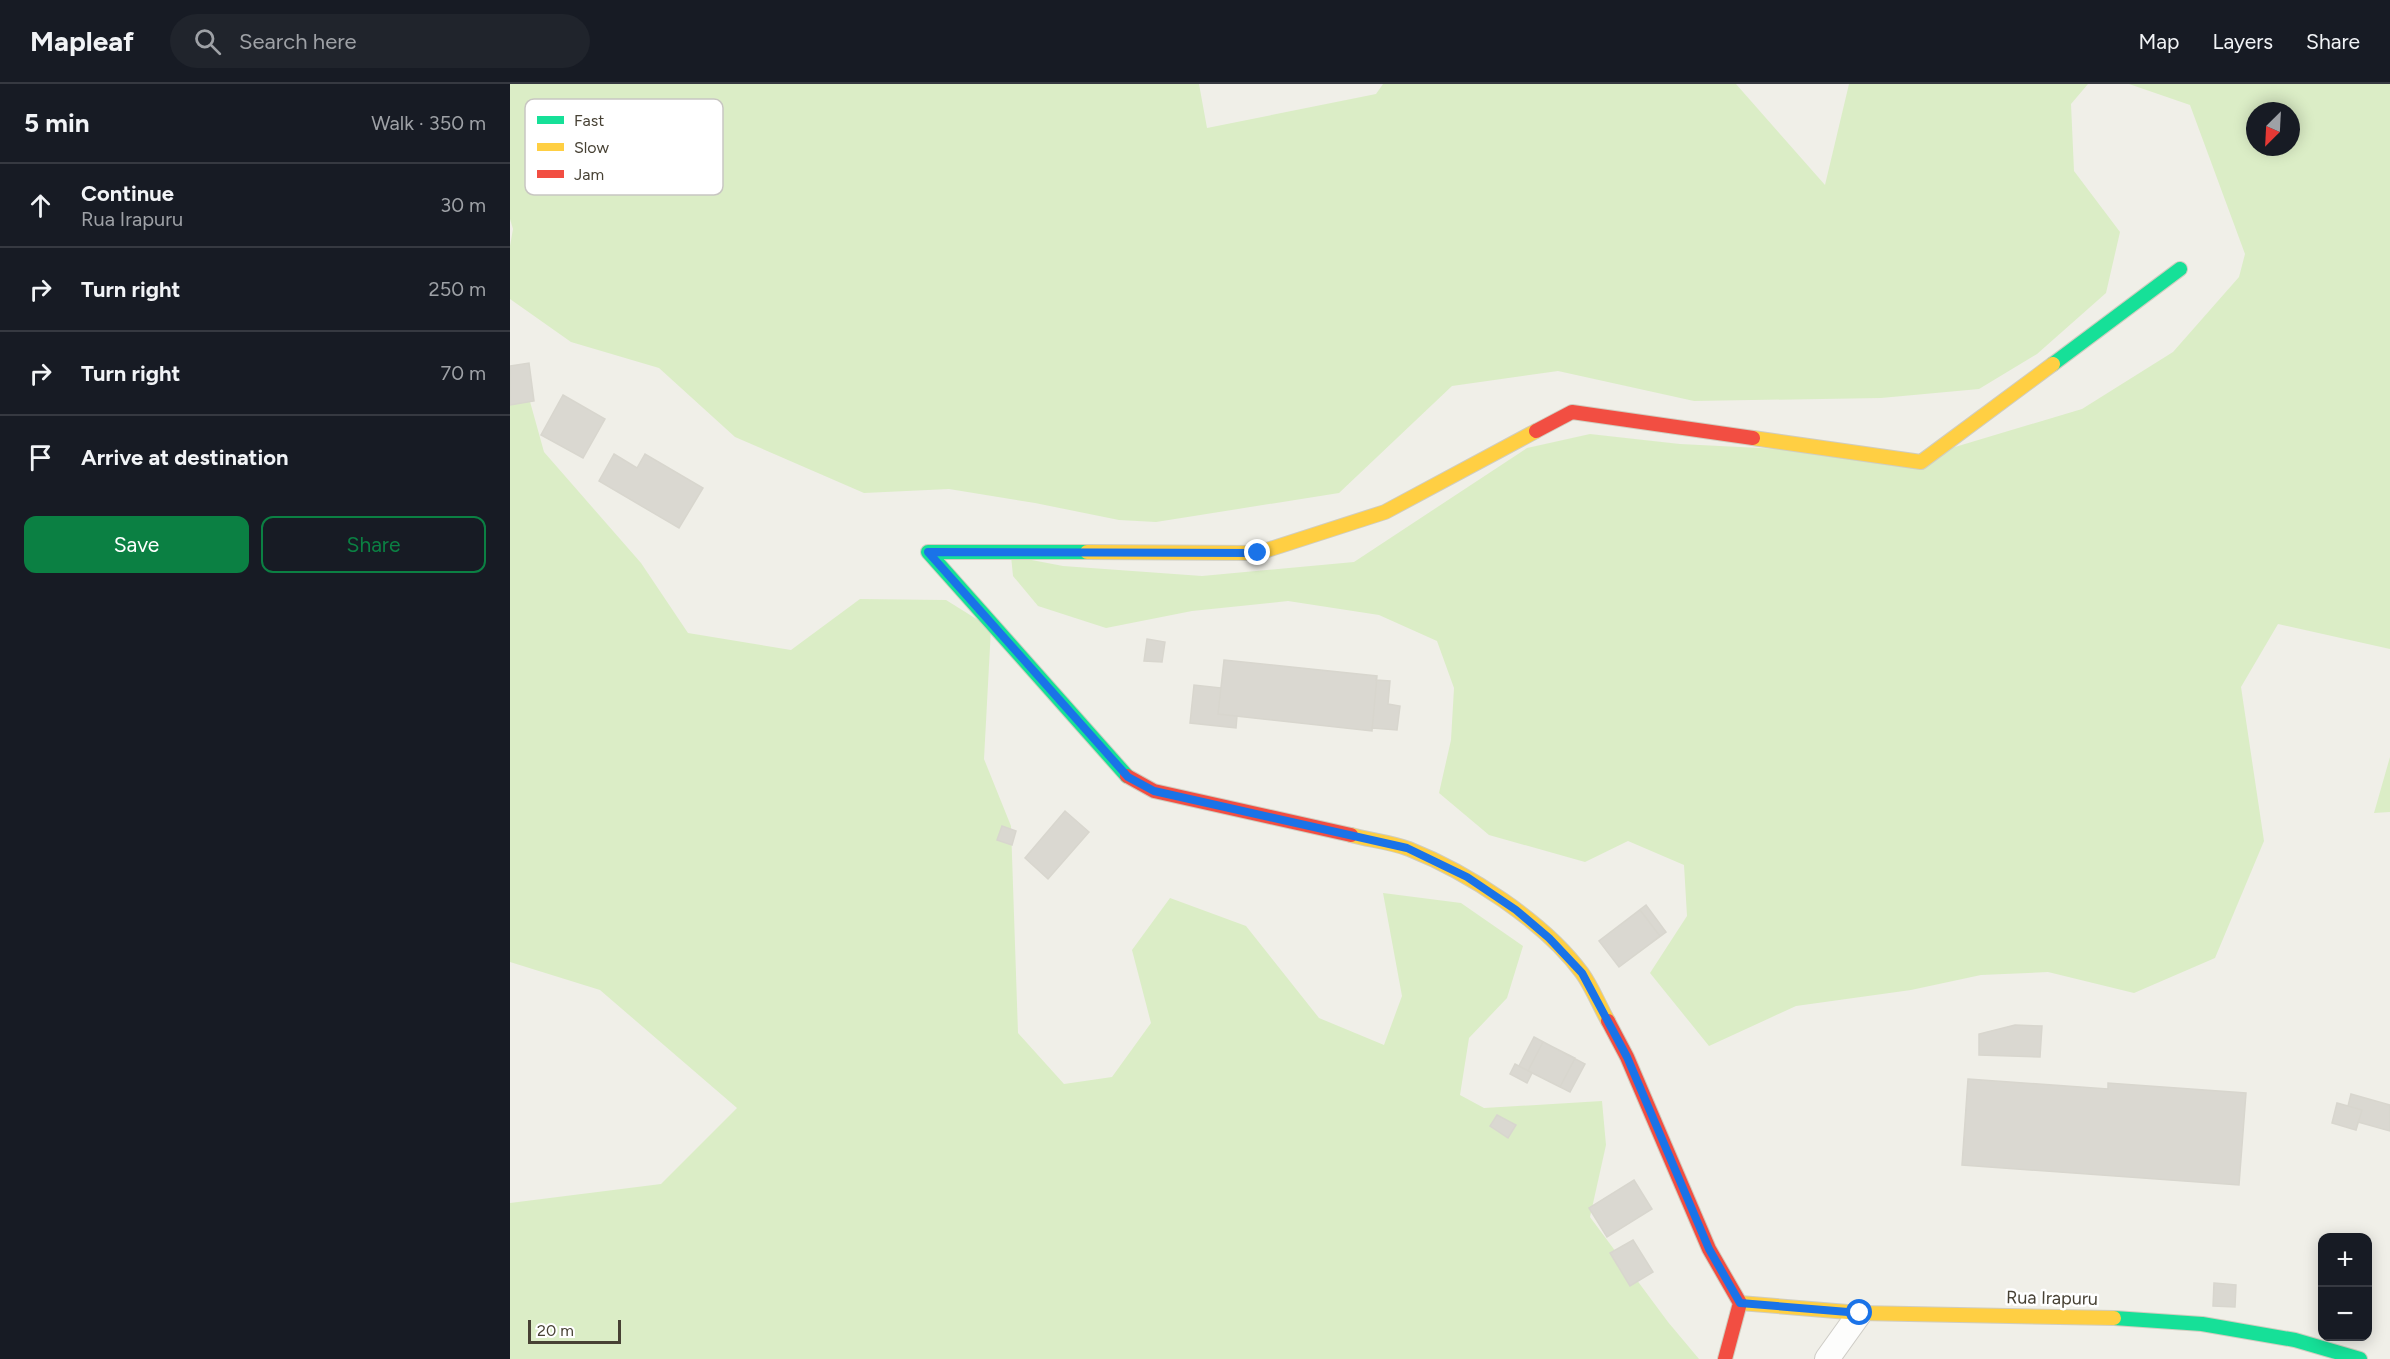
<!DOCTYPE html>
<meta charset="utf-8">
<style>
body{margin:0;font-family:Figtree,sans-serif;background:#20242c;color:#f1f3f6}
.controls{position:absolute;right:18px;bottom:18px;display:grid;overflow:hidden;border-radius:12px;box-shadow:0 3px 15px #0003}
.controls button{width:54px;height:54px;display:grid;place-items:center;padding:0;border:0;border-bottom:2px solid #363941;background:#171b24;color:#f1f3f6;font:30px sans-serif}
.compass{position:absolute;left:1736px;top:18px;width:54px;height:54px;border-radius:50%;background:#171b24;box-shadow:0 3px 15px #0003;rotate:204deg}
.scale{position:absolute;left:18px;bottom:15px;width:93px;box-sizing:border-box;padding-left:6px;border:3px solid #474134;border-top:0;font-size:16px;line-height:21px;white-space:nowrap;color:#474134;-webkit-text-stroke:4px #fff;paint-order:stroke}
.stop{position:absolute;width:18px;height:18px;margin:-14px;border:4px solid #1a73e8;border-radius:50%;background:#fff}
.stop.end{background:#1a73e8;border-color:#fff;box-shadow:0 2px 6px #0008}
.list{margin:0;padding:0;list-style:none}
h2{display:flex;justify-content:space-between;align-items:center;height:78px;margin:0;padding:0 24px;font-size:26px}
h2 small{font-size:20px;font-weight:400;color:#9ea1a6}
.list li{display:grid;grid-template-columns:39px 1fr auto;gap:18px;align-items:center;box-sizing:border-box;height:84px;padding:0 24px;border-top:2px solid #363941}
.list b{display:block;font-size:22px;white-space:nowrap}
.list p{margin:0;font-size:20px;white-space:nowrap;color:#9ea1a6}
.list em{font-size:20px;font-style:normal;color:#9ea1a6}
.actions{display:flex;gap:12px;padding:18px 24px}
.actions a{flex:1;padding:14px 0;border:2px solid #0b8043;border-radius:12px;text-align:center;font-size:21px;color:#0b8043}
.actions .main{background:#0b8043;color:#fff}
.icon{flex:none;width:33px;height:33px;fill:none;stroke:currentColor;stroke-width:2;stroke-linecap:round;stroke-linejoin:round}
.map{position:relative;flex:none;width:1880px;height:1275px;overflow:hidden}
header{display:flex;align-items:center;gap:36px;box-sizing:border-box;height:84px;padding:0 30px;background:#171b24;border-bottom:2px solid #363941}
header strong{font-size:28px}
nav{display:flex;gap:33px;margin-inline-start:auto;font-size:21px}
.search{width:420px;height:54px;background:#20242c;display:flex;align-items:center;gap:15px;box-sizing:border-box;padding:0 21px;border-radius:33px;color:#9ea1a6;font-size:22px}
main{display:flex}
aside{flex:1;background:#171b24}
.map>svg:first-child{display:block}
.green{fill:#dbedc6;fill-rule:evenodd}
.building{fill:#dad8d1;stroke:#d8d6ce;stroke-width:1.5}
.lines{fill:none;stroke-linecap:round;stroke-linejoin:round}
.street-casing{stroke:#ceccc6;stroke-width:26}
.fast-casing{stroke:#d0cdbf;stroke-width:16}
.slow-casing{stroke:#d0cdbf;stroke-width:16}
.jam-casing{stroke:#d0cdbf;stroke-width:16}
.street{stroke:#fdfdfc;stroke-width:24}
.fast{stroke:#16e098;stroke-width:14}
.slow{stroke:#ffcf43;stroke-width:14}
.jam{stroke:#f24e42;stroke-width:14}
.route{stroke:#1a73e8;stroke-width:8}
.labels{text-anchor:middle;stroke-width:5;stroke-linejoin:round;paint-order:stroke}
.street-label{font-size:18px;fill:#474134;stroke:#fff}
.key{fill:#fff;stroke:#c8c6c2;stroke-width:1.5}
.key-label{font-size:16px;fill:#474134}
</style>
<header>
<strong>Mapleaf</strong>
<div class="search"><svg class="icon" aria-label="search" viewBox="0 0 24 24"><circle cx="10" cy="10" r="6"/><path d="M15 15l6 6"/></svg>Search here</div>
<nav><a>Map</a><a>Layers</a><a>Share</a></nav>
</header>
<main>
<aside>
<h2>5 min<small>Walk · 350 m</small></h2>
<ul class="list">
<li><svg class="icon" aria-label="ahead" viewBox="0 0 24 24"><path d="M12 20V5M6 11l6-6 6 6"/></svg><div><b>Continue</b><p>Rua Irapuru</p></div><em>30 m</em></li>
<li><svg class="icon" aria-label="right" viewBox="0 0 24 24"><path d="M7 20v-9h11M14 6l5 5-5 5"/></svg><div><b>Turn right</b></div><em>250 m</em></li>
<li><svg class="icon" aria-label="right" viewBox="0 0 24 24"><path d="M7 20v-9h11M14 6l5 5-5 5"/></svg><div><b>Turn right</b></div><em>70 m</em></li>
<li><svg class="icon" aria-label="arrive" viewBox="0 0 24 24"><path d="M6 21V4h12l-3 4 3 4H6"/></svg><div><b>Arrive at destination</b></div></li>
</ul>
<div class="actions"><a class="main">Save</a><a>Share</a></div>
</aside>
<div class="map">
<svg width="1880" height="1275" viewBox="0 0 1880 1275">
<rect width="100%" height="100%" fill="#f0efe8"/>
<path class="green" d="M0,0H689L697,44L866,10L873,0H1226L1315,101L1339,0H1578L1561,20L1564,87L1610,148L1596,209L1527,270L1469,305L1371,314L1184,317L1048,287L942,302L829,409L646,438L609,436L525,419L439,405L354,409L225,353L149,284L61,258L0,215V162L3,145L0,135Z
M1619,0H1880V565L1768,540L1731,603L1754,757L1705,874L1624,909L1538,888L1471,891L1401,906L1286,922L1199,962L1140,889L1177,832L1174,781L1118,757L1075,778L979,751L929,709L941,656L944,604L927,557L869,531L778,517L682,527L596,544L528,522L503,492L501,472L553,482L692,492L844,478L1017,364L1080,350L1170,360L1415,372L1572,325L1663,268L1729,193L1735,170L1680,21ZM1745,27H1781V63H1745Z
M0,299L19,314L34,368L131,479L178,549L281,566L350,515L436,516L481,544L474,675L501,742L508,949L554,1000L602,993L641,939L622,866L660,814L736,842L809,934L874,961L892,912L873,809L951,819L1013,862L997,914L959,954L950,1011L974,1024L1092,1017L1096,1061L1080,1133L1158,1238L1189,1275H0V1119L151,1100L227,1024L90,906L0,878Z
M1880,673V728L1864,729Z"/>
<path class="building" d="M19,279L24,317L0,321V282Z
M53,311L95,335L73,374L31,351Z
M104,370L127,384L135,370L193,404L169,444L89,397Z
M637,555L655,558L652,578L634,577Z
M714,576L867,592L866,596L880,597L878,620L890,622L887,646L862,644V647L727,632L726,644L680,639L684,601L711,604Z
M714,576L867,592L862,647L708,630Z
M555,727L579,748L538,795L515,774Z
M492,742L506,747L502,761L487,756Z
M1136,821L1156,848L1109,883L1089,857Z
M1130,826L1150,852L1109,883L1089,857Z
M1505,941L1532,942L1530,973L1469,971V950Z
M1024,953L1075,980L1060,1008L1009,982Z
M1033,958L1065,974L1050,1003L1018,987Z
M1005,980L1022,989L1017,999L1000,990Z
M1458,995L1598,1005V999L1736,1009L1729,1101L1452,1081Z
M1841,1010L1880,1021V1047L1848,1038L1846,1046L1822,1039L1827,1019L1838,1022Z
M1827,1019L1852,1026L1846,1046L1822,1039Z
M987,1031L1006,1041L998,1054L980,1042Z
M1124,1096L1142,1125L1097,1153L1079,1124Z
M1123,1156L1143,1188L1120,1202L1100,1169Z
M1704,1199L1726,1201L1725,1223L1703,1222Z"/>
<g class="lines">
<g class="street-casing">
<path id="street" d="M1317,1275L1350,1229"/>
</g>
<g class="fast-casing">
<path id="fast" d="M1543,280L1670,185
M577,468H418L617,692
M1604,1234L1692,1240L1785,1256L1850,1275"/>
</g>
<g class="slow-casing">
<path id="slow" d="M1243,354L1411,378L1543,280
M577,468L748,469L875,428L1026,347
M841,751C859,756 881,758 899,765C957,788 1034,837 1072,889C1082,903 1089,921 1098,937
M1230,1219L1350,1229L1604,1234"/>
</g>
<g class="jam-casing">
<path id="jam" d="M1026,347L1062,328L1243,354
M617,692L644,707L841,751
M1098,937L1117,973L1199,1165L1230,1219L1215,1275"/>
</g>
<use href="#street" class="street"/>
<use href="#fast" class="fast"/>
<use href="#slow" class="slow"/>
<use href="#jam" class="jam"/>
</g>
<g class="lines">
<path class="route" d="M748,469L418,468L618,693L644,707L897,764L957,793L1006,826L1039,854L1072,889L1117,973L1199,1165L1230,1219L1350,1229"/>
</g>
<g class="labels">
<g class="street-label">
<text transform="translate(1542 1214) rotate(1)" y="6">Rua Irapuru</text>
</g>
</g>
<rect x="15" y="15" width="198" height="96" rx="9" class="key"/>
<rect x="27" y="32" width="27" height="8" fill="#16e098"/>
<rect x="27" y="59" width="27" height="8" fill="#ffcf43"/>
<rect x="27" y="86" width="27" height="8" fill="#f24e42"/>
<g class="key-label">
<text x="64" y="42">Fast</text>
<text x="64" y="69">Slow</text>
<text x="64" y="96">Jam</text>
</g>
</svg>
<div class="controls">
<button>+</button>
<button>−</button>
</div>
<svg class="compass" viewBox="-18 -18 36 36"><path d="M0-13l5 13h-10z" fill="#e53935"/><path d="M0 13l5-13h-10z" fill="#9ea1a6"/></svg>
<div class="scale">20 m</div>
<div class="stop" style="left:1350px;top:1229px"></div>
<div class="stop end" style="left:748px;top:469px"></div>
</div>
</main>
